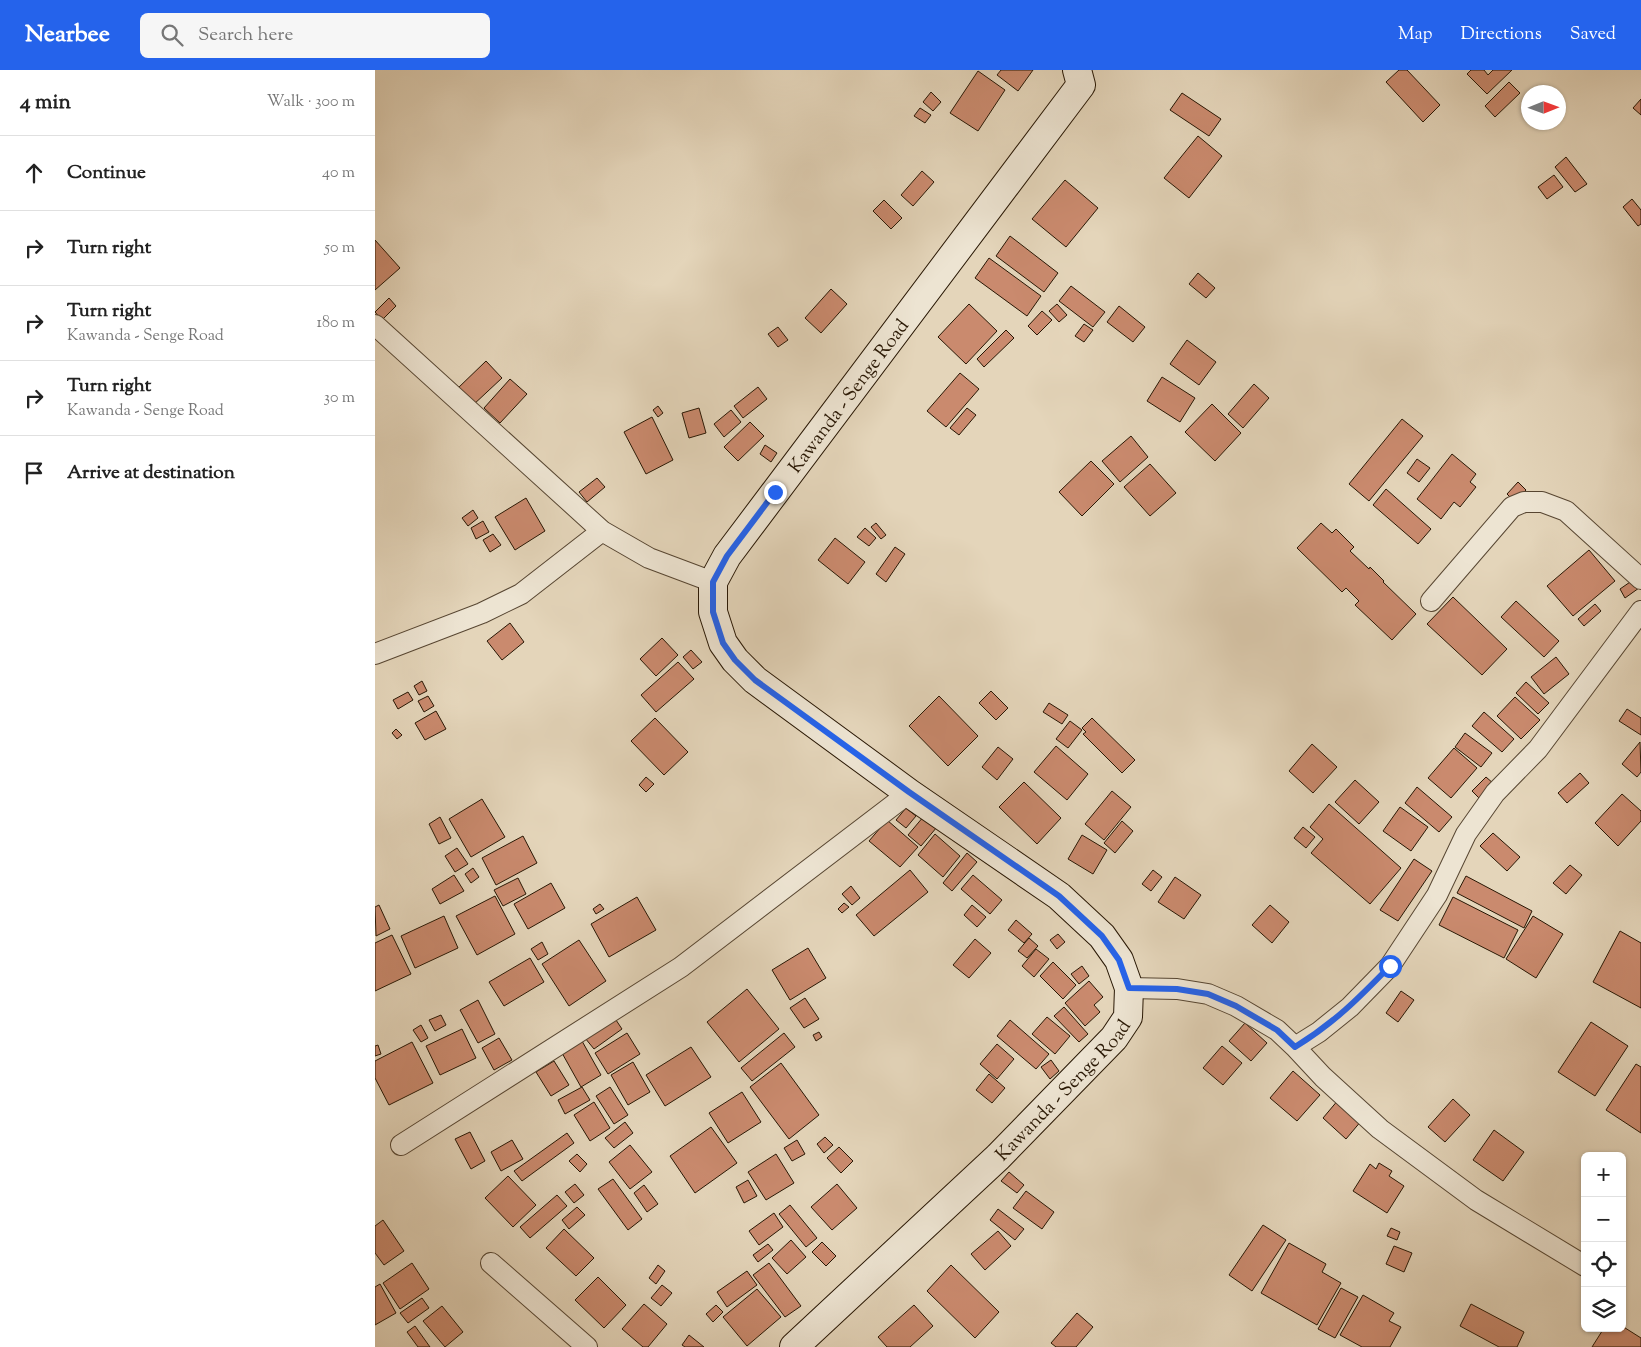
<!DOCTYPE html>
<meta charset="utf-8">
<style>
body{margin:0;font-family:"Sorts Mill Goudy",serif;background:#f6f6f6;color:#222}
.controls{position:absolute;right:15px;bottom:15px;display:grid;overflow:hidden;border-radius:8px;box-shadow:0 1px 4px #0004}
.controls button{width:45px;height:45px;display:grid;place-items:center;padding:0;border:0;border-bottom:1px solid #e0e0e0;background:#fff;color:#222;font:25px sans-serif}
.compass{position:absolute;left:1146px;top:15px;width:45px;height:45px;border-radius:50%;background:#fff;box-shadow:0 1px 4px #0004;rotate:89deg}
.stop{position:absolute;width:15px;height:15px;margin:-11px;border:4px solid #2563eb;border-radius:50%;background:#fff}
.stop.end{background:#2563eb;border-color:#fff;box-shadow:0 1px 5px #0008}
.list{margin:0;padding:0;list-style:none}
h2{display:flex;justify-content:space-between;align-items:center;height:65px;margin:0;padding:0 20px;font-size:21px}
h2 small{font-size:16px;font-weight:400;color:#767676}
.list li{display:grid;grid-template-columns:32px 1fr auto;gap:15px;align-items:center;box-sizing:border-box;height:75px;padding:0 20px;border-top:1px solid #e0e0e0}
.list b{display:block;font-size:19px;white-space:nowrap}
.list p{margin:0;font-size:16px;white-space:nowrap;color:#767676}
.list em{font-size:16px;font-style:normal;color:#767676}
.icon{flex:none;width:28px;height:28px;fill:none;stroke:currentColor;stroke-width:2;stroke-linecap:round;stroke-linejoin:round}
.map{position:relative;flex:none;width:1266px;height:1277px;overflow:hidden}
header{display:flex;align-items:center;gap:30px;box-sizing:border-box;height:70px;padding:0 25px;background:#2563eb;color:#fff}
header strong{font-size:24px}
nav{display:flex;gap:28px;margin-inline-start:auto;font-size:18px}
.search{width:350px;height:45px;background:#f6f6f6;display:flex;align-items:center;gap:12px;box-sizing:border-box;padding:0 18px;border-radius:8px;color:#767676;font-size:19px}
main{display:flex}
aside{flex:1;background:#fff}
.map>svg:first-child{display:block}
.building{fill:#ca8a6e;stroke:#281704}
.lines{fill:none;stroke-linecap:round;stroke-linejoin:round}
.street-casing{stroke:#574632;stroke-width:22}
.secondary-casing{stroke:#281704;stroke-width:30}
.street{stroke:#ede4d2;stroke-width:20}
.secondary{stroke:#ede4d2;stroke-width:28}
.route{stroke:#2563eb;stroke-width:6}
.labels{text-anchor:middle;stroke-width:4;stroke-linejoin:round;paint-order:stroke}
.street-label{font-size:19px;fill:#281704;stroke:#ede4d2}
</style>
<header>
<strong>Nearbee</strong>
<div class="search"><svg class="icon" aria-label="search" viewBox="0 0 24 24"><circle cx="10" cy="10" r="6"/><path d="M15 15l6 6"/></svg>Search here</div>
<nav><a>Map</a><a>Directions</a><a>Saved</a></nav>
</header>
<main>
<aside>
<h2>4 min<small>Walk · 300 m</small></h2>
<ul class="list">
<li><svg class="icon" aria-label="ahead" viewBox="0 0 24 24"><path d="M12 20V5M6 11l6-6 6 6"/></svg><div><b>Continue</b></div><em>40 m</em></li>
<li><svg class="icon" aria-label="right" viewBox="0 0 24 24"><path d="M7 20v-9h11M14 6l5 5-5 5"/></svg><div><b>Turn right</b></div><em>50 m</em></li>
<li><svg class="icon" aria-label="right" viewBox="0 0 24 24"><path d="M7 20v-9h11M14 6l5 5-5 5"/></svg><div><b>Turn right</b><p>Kawanda - Senge Road</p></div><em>180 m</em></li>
<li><svg class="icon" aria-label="right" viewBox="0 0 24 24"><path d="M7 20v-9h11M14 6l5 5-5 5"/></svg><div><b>Turn right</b><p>Kawanda - Senge Road</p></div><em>30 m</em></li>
<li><svg class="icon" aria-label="arrive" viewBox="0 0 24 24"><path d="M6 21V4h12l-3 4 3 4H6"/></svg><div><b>Arrive at destination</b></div></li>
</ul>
</aside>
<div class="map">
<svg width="1266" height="1277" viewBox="0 0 1266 1277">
<rect width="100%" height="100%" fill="#e4d5ba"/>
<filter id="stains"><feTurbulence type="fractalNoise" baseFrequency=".004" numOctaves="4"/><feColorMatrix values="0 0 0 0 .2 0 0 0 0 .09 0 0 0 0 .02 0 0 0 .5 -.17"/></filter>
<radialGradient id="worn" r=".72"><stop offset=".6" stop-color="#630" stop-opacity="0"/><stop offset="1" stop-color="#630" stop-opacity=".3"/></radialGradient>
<path class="building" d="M626,0H658L643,21L622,5Z
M1024,0H1032L1065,35L1048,52L1011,12Z
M1096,0H1109L1113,5L1118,0H1137L1112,24L1092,4Z
M603,1L630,20L603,61L575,43Z
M1134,12L1145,23L1120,47L1110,36Z
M556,22L566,32L558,41L548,32Z
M807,23L846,49L834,66L795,40Z
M1266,29V45L1258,38Z
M545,38L556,45L550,53L539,46Z
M823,66L847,86L814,128L789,108Z
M1191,87L1212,114L1200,122L1180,97Z
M547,101L559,112L538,136L526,125Z
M1179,105L1188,117L1172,129L1163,117Z
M690,110L723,138L691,177L657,149Z
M1257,129L1266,140V154L1263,156L1248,137Z
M509,130L527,148L516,159L498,141Z
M635,166L683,203L669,222L621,186Z
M0,170L25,198L0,220Z
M614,188L666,226L652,246L600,208Z
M823,203L840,218L831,228L814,214Z
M696,216L730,242L718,257L684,231Z
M456,219L472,234L446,263L430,248Z
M14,228L21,236L7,250L0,242Z
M594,234L622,261L591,294L563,267Z
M682,234L692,245L684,252L674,241Z
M744,236L770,257L758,272L732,252Z
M667,241L677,250L662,265L653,256Z
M709,254L718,260L709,272L700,266Z
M403,257L413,270L403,277L393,264Z
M631,260L639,268L609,297L602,289Z
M812,270L841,292L824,315L795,294Z
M111,291L127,308L97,336L82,319Z
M585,303L604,319L571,357L552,341Z
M787,307L820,328L805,352L772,331Z
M135,309L152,324L125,353L109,338Z
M879,314L894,328L868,358L853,344Z
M383,317L392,329L368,348L359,336Z
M837,334L866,363L840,391L810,362Z
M283,336L288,343L283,347L278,340Z
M324,338L331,363L314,368L307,343Z
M592,338L601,345L584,365L575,358Z
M356,340L366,352L349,367L339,354Z
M277,347L298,390L271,404L249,362Z
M1027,349L1048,366L994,431L974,414Z
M375,352L389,366L363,391L349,377Z
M756,366L773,387L745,412L727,391Z
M390,375L402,383L396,392L385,384Z
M1077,384L1101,404L1095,412L1101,417L1085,437L1079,432L1066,449L1042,429Z
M1042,389L1055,398L1044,412L1032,403Z
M716,391L739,414L707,446L684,422Z
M775,394L801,423L775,446L749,417Z
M222,408L230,417L212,432L204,422Z
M1143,412L1151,420L1140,432L1132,424Z
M1011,419L1056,459L1043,474L998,435Z
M151,428L170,461L140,480L120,447Z
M98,440L103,448L93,456L87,448Z
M108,451L114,462L101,469L96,458Z
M501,453L511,465L506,469L496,457Z
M946,453L957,463L961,459L979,477L975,481L994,499L995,497L1009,511L1008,512L1041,544L1017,570L980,535L984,531L971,518L967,522L922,478Z
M490,458L501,468L494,476L482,467Z
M118,464L126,475L115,482L108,470Z
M460,468L490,492L473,514L443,490Z
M520,477L530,484L511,512L501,504Z
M1214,480L1240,511L1198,546L1172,516Z
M1258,510L1264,518L1250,528L1245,519Z
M1078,527L1132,579L1107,605L1052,554Z
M1141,531L1184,571L1169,587L1126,547Z
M1220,534L1226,541L1209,556L1203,549Z
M135,553L149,572L127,590L112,571Z
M287,568L303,585L281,606L265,589Z
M316,580L327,592L318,599L308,587Z
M1181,587L1194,604L1169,624L1156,607Z
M303,592L319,609L281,642L266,625Z
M47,611L52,621L44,625L39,616Z
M1151,612L1174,633L1163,644L1141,623Z
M616,621L633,638L621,650L604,633Z
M33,622L38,630L23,639L18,630Z
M53,626L59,636L49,642L43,631Z
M564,626L603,666L573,696L534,656Z
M1140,627L1165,650L1146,669L1122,646Z
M674,633L693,645L687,654L668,642Z
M1252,639L1266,648V665L1244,651Z
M61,641L71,659L50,670L40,653Z
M1109,642L1139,669L1127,682L1097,656Z
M280,648L313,682L289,705L256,671Z
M717,648L760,690L747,703L708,664L711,662L707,658Z
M695,651L707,660L693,678L681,669Z
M21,659L27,665L22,669L17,663Z
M1090,663L1117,683L1106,697L1080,677Z
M1265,672L1266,702L1262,707L1247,694Z
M937,674L962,697L938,723L914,701Z
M681,676L713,704L692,730L659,702Z
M623,677L638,689L622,710L607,697Z
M1079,678L1102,698L1076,728L1053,708Z
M1205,703L1214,713L1192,733L1183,723Z
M271,707L279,714L271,722L264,715Z
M1111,707L1119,714L1105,729L1097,721Z
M980,710L1004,732L984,754L960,732Z
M649,712L686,748L662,774L624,737Z
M1042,717L1077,747L1064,762L1030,733Z
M737,721L756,737L729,770L710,754Z
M1247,724L1266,741V751L1243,776L1220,753Z
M107,729L130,767L96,787L74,749Z
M954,734L1026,798L995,834L936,783L948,769L935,757Z
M1025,737L1053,757L1036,781L1008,761Z
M531,738L541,746L531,758L521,750Z
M549,746L562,757L546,776L533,765Z
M65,747L76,768L64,774L54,754Z
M512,750L543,777L525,797L494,771Z
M747,751L758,761L740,783L729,773Z
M928,757L940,767L931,778L919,768Z
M1118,763L1145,787L1132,801L1105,776Z
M560,764L585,786L568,807L543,785Z
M707,765L732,780L718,804L693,789Z
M148,766L162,793L121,815L107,788Z
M82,778L93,794L80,802L70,786Z
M592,783L602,792L577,821L568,813Z
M1039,789L1057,801L1023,851L1005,840Z
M1195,795L1207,805L1191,824L1178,813Z
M98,798L104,807L96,813L90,804Z
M535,800L553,822L499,866L481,845Z
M778,800L787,807L776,821L767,814Z
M79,805L89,821L65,834L57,819Z
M598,805L627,830L615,844L586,819Z
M1091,806L1157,841L1149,858L1082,823Z
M800,807L826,825L809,849L783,832Z
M143,808L151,824L128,836L119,820Z
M176,813L190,838L153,859L139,834Z
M476,816L485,828L477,835L467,824Z
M120,826L140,864L102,885L81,846Z
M262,827L281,860L234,887L216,854Z
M1078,827L1143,860L1129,888L1064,855Z
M469,833L474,837L467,843L463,839Z
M225,834L229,839L221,844L218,839Z
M4,835L15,859L1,866L0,837Z
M597,835L611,847L602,857L589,845Z
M895,835L914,852L897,873L877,855Z
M69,846L83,878L40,898L26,866Z
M1158,846L1188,864L1161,908L1131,889Z
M641,850L657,864L649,873L633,860Z
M1245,861L1266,873V938L1218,912Z
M683,864L690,872L682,879L675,870Z
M17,865L36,904L0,921V873Z
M654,868L663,876L652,888L643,881Z
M600,869L616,883L594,908L578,895Z
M204,870L231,911L194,936L167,894Z
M167,872L173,884L163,890L156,879Z
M433,878L451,908L415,930L397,900Z
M661,879L674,889L659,907L647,896Z
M155,888L169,912L129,936L114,912Z
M678,892L701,915L688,929L665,906Z
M707,896L714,906L704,914L696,904Z
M714,911L728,927L719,935L725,942L710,956L690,933Z
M372,919L404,959L364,992L332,952Z
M1026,921L1039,930L1023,952L1011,943Z
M430,928L444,949L429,958L415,938Z
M103,930L120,964L103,973L85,940Z
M689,937L713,964L704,972L679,946Z
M66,945L71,955L60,961L54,950Z
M239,947L247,959L219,979L210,968Z
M672,947L695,966L680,984L657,964Z
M635,950L674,984L661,999L622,966Z
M1216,952L1253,976L1220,1026L1183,1002Z
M870,953L892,973L876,991L854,971Z
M46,955L53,968L46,972L38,960Z
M87,959L101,988L65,1005L51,976Z
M444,962L447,967L441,971L438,965Z
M252,963L265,984L233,1004L220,983Z
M409,963L420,977L377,1011L366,998Z
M124,968L137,990L119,1000L107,978Z
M207,971L226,1005L206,1017L187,983Z
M37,972L58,1013L14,1035L0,1008V991Z
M622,974L639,989L622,1009L605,994Z
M3,975L6,984L0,986V976Z
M847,976L867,993L848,1015L828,998Z
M316,977L336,1007L290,1036L271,1005Z
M676,990L684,1001L675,1009L666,997Z
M179,991L194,1015L176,1026L161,1002Z
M258,992L275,1022L253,1035L236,1005Z
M406,993L444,1045L414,1069L375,1017Z
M1261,994L1266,997V1063L1231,1040Z
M918,1001L945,1025L922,1051L895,1028Z
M614,1004L630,1018L617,1033L601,1020Z
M207,1017L215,1030L190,1044L183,1030Z
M235,1017L253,1045L239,1054L221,1026Z
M367,1022L386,1052L353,1073L334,1043Z
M964,1029L987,1050L971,1069L948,1048Z
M1078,1029L1095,1045L1070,1072L1053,1057Z
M219,1032L235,1058L215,1071L199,1045Z
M250,1052L258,1063L239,1078L230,1068Z
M336,1057L362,1093L320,1123L295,1086Z
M1119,1060L1149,1082L1128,1111L1098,1090Z
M95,1062L110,1091L96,1099L80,1069Z
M192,1063L199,1073L147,1111L139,1101Z
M450,1067L458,1075L449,1083L442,1074Z
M137,1070L148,1089L126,1101L116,1082Z
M422,1070L430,1084L417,1091L409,1078Z
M255,1075L277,1102L255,1119L234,1092Z
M464,1077L478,1091L466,1103L452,1088Z
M202,1084L212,1094L205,1102L194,1091Z
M401,1084L419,1113L391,1130L373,1102Z
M1004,1093L1017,1101L1014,1106L1029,1116L1012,1143L978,1121L995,1094L1001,1099Z
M634,1102L649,1115L642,1123L626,1111Z
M133,1106L161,1135L138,1157L110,1128Z
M238,1109L267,1149L253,1160L223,1119Z
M373,1110L382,1126L369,1133L361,1117Z
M200,1114L209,1125L199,1133L190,1122Z
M462,1114L482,1138L457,1160L436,1137Z
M269,1115L283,1134L272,1142L259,1123Z
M651,1121L679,1142L667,1159L638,1138Z
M182,1125L192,1136L155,1168L145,1157Z
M415,1135L442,1168L431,1177L404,1144Z
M202,1137L210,1145L194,1159L187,1150Z
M623,1139L649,1159L640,1170L615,1150Z
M399,1143L408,1157L384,1175L374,1161Z
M8,1150L29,1181L9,1195L0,1183V1156Z
M888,1155L911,1170L877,1221L854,1205Z
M1016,1158L1025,1162L1022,1170L1012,1166Z
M189,1159L219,1188L201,1206L171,1178Z
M623,1161L636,1176L610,1200L596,1184Z
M416,1170L431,1187L412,1204L397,1188Z
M447,1172L461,1186L451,1196L437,1182Z
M914,1173L951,1194L947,1202L966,1213L942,1255L886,1223Z
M393,1174L398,1180L383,1192L378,1185Z
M1019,1176L1037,1183L1029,1202L1011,1194Z
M37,1193L54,1219L25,1239L8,1213Z
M394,1193L426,1236L410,1247L378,1205Z
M283,1195L290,1201L281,1214L274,1208Z
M576,1195L624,1242L600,1268L552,1221Z
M372,1201L382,1215L352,1237L342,1222Z
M223,1207L251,1235L229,1258L200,1230Z
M5,1214L21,1243L0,1255V1217Z
M287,1215L297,1223L286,1236L276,1228Z
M966,1218L983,1227L960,1268L943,1259Z
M382,1219L406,1247L372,1276L348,1247Z
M988,1225L1019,1243L1014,1251L1026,1257L1015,1277H987L965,1265Z
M47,1228L54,1238L33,1253L25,1243Z
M269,1234L292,1254L273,1277H268L247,1259Z
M1096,1234L1149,1262L1142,1277H1124L1085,1256Z
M341,1235L348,1242L338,1252L331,1244Z
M539,1235L558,1256L535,1277H512L503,1267Z
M67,1236L88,1262L70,1277L48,1251Z
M702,1243L718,1257L701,1277H681L676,1273Z
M40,1256L55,1277H43L32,1262Z
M1247,1256L1266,1268V1277H1217L1229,1258H1247Z
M314,1265L329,1277H310L307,1275Z"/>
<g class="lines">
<g class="street-casing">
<path id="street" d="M0,255L227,461L274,488L338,512
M1056,531L1137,437L1149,432H1167L1191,441L1266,509
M0,584L107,543L146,524L227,461
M754,918L802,919L833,924L861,936L902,960L920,977L944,962L975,937L1015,896L1062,825L1091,764L1120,723L1163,679L1266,541
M920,977L948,1007L1005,1059L1101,1130L1210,1196
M26,1075L306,897L534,723
M116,1193L212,1277"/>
</g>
<g class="secondary-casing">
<g id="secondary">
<path id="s1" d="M419,1277L623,1087L739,968L753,947L754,918L744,890L727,866L684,826L534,723L380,610L360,590L348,573L338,542V512L352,486L706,15L702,0"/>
</g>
</g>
<use href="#street" class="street"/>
<use href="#secondary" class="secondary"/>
</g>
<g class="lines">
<path class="route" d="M400,422L352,486L338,512V542L348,573L360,590L380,610L534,722L684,826L727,866L744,890L754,918L802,919L833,924L861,936L902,960L920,977C959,953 983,929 1015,896"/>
</g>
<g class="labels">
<g class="street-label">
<text dy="7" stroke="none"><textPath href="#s1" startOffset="1332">Kawanda - Senge Road</textPath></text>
<text dy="7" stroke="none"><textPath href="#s1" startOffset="372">Kawanda - Senge Road</textPath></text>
</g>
</g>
<rect width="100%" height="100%" filter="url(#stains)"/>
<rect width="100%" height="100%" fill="url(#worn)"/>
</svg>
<div class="controls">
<button>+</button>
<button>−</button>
<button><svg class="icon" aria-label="locate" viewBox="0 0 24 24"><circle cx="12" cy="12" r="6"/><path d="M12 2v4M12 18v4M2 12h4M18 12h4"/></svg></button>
<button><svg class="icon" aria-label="layers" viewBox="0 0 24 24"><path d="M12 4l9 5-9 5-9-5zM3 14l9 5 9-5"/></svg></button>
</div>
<svg class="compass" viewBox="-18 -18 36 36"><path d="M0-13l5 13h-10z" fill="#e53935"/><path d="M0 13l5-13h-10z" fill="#767676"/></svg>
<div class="stop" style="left:1015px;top:896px"></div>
<div class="stop end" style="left:400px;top:422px"></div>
</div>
</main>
